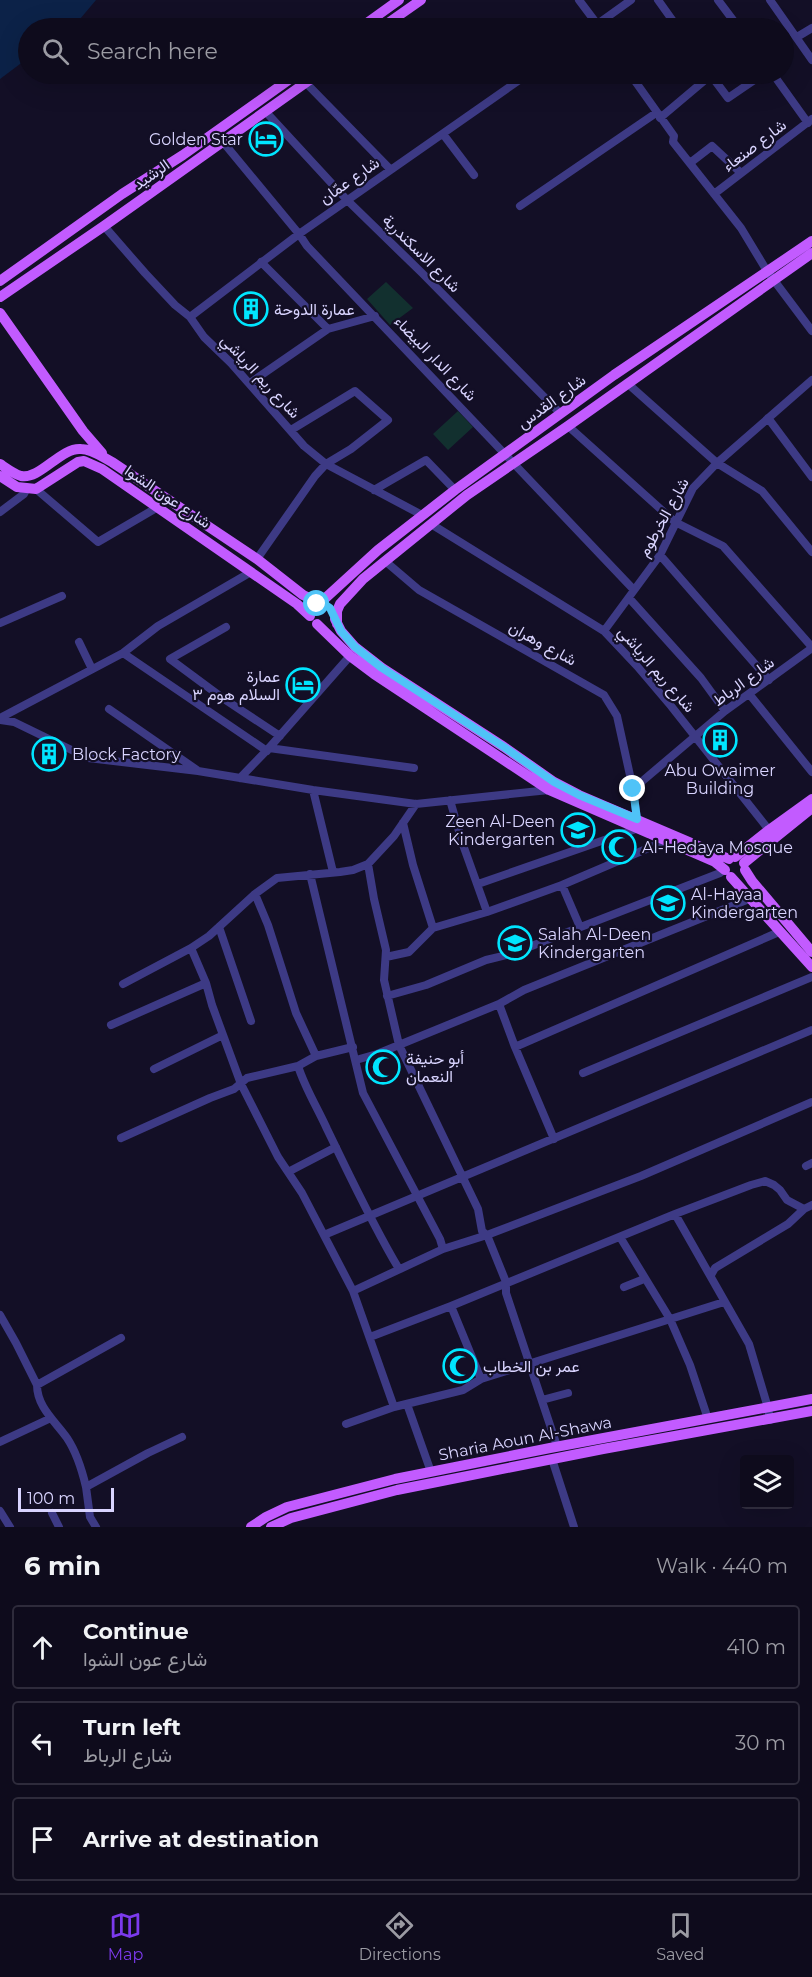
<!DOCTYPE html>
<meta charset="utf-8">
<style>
body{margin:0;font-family:Montserrat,Vazirmatn,sans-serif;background:#1c1929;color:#f1f3f6}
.controls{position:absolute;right:18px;bottom:18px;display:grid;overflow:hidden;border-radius:6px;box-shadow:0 6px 24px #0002}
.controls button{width:54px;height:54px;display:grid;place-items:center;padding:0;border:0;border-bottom:2px solid #2e2b3b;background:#0e0b1c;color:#f1f3f6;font:30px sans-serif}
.scale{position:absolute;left:18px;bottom:15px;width:96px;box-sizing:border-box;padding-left:6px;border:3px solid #d9d4ff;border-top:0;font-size:16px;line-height:21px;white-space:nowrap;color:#d9d4ff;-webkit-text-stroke:4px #130f26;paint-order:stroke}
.stop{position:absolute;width:18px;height:18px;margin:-14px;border:4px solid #4fc3f7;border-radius:50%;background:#fff}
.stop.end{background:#4fc3f7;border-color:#fff;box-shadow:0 2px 6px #0008}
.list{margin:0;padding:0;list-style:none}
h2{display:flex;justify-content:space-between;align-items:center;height:78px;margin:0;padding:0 24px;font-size:26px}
h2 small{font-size:20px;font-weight:400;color:#9b9ba3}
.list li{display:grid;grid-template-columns:39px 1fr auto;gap:18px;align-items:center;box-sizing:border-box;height:84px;margin:0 12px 12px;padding:0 12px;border:2px solid #2e2b3b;border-radius:6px}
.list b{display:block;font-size:22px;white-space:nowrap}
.list p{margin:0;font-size:20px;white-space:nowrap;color:#9b9ba3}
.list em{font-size:20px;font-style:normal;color:#9b9ba3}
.icon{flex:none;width:33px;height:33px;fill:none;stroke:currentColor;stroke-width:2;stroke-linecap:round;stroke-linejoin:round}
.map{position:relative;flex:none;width:812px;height:1527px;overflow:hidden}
.search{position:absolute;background:#0e0b1c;box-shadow:0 6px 24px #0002;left:18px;right:18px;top:18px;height:66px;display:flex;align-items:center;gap:15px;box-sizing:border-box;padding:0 21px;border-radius:33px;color:#9b9ba3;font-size:22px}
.sheet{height:366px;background:#0e0b1c}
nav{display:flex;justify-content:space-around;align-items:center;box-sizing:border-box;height:84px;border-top:2px solid #2e2b3b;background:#0e0b1c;font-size:16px;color:#9b9ba3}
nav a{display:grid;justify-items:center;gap:3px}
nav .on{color:#7c3aed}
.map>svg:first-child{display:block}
.green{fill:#12302f}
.water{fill:#0c2248}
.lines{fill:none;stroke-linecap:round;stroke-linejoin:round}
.minor{stroke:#3d3a85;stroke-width:8}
.major{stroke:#c25bff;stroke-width:10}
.route{stroke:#4fc3f7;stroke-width:8}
.labels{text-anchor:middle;stroke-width:4.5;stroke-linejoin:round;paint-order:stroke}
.poi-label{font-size:16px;fill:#d9d4ff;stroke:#130f26;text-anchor:start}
.street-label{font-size:16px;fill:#d9d4ff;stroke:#130f26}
</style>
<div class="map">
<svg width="812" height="1527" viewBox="0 0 812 1527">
<rect width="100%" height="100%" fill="#130f26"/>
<path class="green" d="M386,282L413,308L390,325L367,299Z
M458,411L473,427L448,450L433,434Z"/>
<path class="water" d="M0,0H96L80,19L67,28H28V58L0,79Z"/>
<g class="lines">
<path class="minor" d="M579,0L600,28
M658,0L678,28
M718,0L739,28
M770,0L812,60
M592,28L631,0
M797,37L812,28
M630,74L674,136L673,142L741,228L767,271L812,331
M710,74L728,98L763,74
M773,74L808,123
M305,82L390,169
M265,111L347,200L422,273L560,413
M660,118L711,75
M443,134L474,175
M223,142L299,234L307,246L634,590
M690,163L712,146L741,173
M714,194L812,119
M520,206L656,113
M104,226L145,273L175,305L190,317L204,337L231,363L304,446L326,464L422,515
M261,262L328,329
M190,317L299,234L528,74
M250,383L328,329L375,316
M627,383L717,463L762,491L812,552
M768,418L812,477
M568,426L675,522L723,546L812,647
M36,489L98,542L158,507
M374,490L426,460L455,490
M0,512L24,494L27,488
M431,524L604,631L637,666L671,706L769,830
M660,555L769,680
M257,559L315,476L326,464L351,449L388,420L355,391L291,430
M385,561L419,590L604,695L617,716L633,789
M629,598L701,678L725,711
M0,623L62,596
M226,627L170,659L224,699L280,736
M604,631L660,555L693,488L717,463L812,380
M79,642L92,669
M123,653L267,751
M750,695L812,772
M109,709L197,770
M0,718L123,653L158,626L251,572
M0,720L14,722L88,758L198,771L313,790L416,804L549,790
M269,748L414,768
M240,778L269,748L350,656
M313,790L333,872
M450,800L462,842L487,912
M637,819L633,789L725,711L812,648
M403,823L413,865L433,928
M310,874L363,1093L440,1239L443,1249
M478,884L636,829
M562,885L580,927
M255,894L268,925L296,1013L316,1056
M219,927L251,1021
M191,948L206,983L212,1005L241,1084L278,1157L302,1193L353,1291L394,1407
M386,957L409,952L433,928L487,912L562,885L665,841
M123,984L191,948L209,936L255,894L277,878L340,872L353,870L368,864L394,836L416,804
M387,996L426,985L486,960L511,954L720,873
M499,1004L515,1047L554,1139
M111,1025L206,983
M515,1047L779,932
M356,1060L377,1054L499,1004L524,990L749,899
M298,1066C305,1088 317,1107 327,1129C350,1176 372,1224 399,1269
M154,1069L223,1035
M583,1073L812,977
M121,1138L210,1098L234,1089L247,1078L298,1066L316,1056L353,1047
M806,1166L812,1163
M288,1172L336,1147
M675,1214L749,1344L768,1408L770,1420
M324,1235L812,1030
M620,1237L670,1319L690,1365L708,1419
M711,1275L715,1268L788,1224L804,1209L812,1205
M624,1287L644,1279
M353,1291L443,1249L487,1235L482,1231L478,1209L399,1045L384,980L386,950L374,899L368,864
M0,1315L16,1343L37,1385L121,1338
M370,1337L451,1306
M481,1379L451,1306L675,1214L751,1185L765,1181L774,1185L780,1190L787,1200L804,1209
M37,1385C37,1407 55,1421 67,1438C77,1453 82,1470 86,1487
M542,1400L568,1393
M407,1404L431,1472
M346,1424L394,1407L463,1390L481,1379L724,1302
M0,1442L51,1418
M557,1446L506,1293V1282L487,1235L641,1176L812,1102
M552,1459L574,1527
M0,1511L10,1527
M52,1513L59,1527
M96,1527L90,1517L86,1487L148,1453L182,1437"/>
<path class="major" d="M360,28L399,0
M381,28L421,0
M0,281L122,194L183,155L297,74
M0,297L104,226L318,74
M0,313L83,431L102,453
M0,464C6,468 14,474 21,476C40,480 61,447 81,449C92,449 102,457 112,462L257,559L303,595L320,603L378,550L455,490L614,375L812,241
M0,476L17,487L36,489L78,462L84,461L102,469L297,604L310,616
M335,619L341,631L355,647L382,668L504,747L554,782L579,795L729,859
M317,624L350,656L374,674L549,790L715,862L725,870
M337,624V611L340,604L363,579L467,495L568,426L812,253
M735,857L769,830L812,799
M744,863L812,808
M745,870L752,881L812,952
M731,877L812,967
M251,1527L266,1517L287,1507L395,1479L550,1448L812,1399
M271,1527L291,1518L397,1490L603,1449L812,1411"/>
</g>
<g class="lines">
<path class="route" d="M317,604H324L330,608L341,631L355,647L382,668L504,747L554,782L579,795L637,819L633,789"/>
</g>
<defs>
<g id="hotel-ring" transform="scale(1.725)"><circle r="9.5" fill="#130f26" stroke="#00e5ff" stroke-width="1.5"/><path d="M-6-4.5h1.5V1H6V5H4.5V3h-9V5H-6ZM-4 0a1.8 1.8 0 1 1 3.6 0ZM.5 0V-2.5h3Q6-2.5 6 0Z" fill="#00e5ff"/></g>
<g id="building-ring" transform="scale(1.725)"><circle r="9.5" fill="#130f26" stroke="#00e5ff" stroke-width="1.5"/><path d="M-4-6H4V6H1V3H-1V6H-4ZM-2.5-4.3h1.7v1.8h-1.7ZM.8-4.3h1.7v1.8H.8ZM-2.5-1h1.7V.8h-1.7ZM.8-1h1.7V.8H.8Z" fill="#00e5ff"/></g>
<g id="school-ring" transform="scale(1.725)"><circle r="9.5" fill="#130f26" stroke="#00e5ff" stroke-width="1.5"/><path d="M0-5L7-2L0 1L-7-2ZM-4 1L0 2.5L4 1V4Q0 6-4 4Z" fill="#00e5ff"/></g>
<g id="mosque-ring" transform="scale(1.725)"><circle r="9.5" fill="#130f26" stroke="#00e5ff" stroke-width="1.5"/><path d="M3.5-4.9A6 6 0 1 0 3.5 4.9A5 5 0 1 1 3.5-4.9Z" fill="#00e5ff"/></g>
</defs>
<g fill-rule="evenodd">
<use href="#hotel-ring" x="266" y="139"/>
<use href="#building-ring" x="251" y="309"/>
<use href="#hotel-ring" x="303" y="685"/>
<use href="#building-ring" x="720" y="740"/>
<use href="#building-ring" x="49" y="754"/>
<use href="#school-ring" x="578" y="830"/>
<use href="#mosque-ring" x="619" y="847"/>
<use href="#school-ring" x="668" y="903"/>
<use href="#school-ring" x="515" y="943"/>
<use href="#mosque-ring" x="383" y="1067"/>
<use href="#mosque-ring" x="460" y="1366"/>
</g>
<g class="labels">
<g class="poi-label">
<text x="243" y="145" text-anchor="end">Golden Star</text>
<text x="274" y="315">عمارة الدوحة</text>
<text x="280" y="682" text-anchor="end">عمارة<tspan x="280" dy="18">السلام هوم ٣</tspan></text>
<text x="72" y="760">Block Factory</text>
<text x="720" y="776" text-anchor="middle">Abu Owaimer<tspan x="720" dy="18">Building</tspan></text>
<text x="555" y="827" text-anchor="end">Zeen Al-Deen<tspan x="555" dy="18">Kindergarten</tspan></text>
<text x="642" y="853">Al-Hedaya Mosque</text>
<text x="691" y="900">Al-Hayaa<tspan x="691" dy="18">Kindergarten</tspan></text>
<text x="538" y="940">Salah Al-Deen<tspan x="538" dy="18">Kindergarten</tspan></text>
<text x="406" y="1064">أبو حنيفة<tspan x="406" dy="18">النعمان</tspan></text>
<text x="483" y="1372">عمر بن الخطاب</text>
</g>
<g class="street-label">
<text transform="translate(754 145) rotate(-37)" y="6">شارع صنعاء</text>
<text transform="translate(151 174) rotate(-35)" y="6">الرشيد</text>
<text transform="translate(349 180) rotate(-35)" y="6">شارع عمّان</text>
<text transform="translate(422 253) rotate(45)" y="6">شارع الاسكندرية</text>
<text transform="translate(436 358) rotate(46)" y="6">شارع الدار البيضاء</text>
<text transform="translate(261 376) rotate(47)" y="6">شارع ريم الرياشي</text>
<text transform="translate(551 401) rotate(-36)" y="6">شارع القدس</text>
<text transform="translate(168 496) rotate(34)" y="6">شارع عون الشوا</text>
<text transform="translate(663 517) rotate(-61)" y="6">شارع الخرطوم</text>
<text transform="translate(543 643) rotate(29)" y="6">شارع وهران</text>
<text transform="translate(657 669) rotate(49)" y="6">شارع ريم الرياشي</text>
<text transform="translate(743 681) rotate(-36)" y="6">شارع الرباط</text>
<text transform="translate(525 1438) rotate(-11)" y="6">Sharia Aoun Al-Shawa</text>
</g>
</g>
</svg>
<div class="controls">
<button><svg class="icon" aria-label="layers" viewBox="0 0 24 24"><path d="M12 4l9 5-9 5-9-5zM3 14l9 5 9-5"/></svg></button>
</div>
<div class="scale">100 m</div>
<div class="stop" style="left:317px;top:604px"></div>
<div class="stop end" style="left:633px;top:789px"></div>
<div class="search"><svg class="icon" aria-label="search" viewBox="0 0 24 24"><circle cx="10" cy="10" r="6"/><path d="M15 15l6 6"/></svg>Search here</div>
</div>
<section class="sheet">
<h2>6 min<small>Walk · 440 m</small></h2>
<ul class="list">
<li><svg class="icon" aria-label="ahead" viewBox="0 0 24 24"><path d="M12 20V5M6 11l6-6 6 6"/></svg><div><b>Continue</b><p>شارع عون الشوا</p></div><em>410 m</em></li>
<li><svg class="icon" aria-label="left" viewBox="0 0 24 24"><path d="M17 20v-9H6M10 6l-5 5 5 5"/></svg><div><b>Turn left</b><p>شارع الرباط</p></div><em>30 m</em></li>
<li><svg class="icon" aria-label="arrive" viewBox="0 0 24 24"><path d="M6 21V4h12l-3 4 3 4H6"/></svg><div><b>Arrive at destination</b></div></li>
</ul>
</section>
<nav>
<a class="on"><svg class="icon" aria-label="map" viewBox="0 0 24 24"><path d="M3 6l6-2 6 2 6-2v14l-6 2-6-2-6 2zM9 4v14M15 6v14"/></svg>Map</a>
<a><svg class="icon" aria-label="directions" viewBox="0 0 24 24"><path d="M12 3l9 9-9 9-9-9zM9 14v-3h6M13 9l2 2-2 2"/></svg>Directions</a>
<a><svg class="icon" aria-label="saved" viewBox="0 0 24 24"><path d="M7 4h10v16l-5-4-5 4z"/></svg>Saved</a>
</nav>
